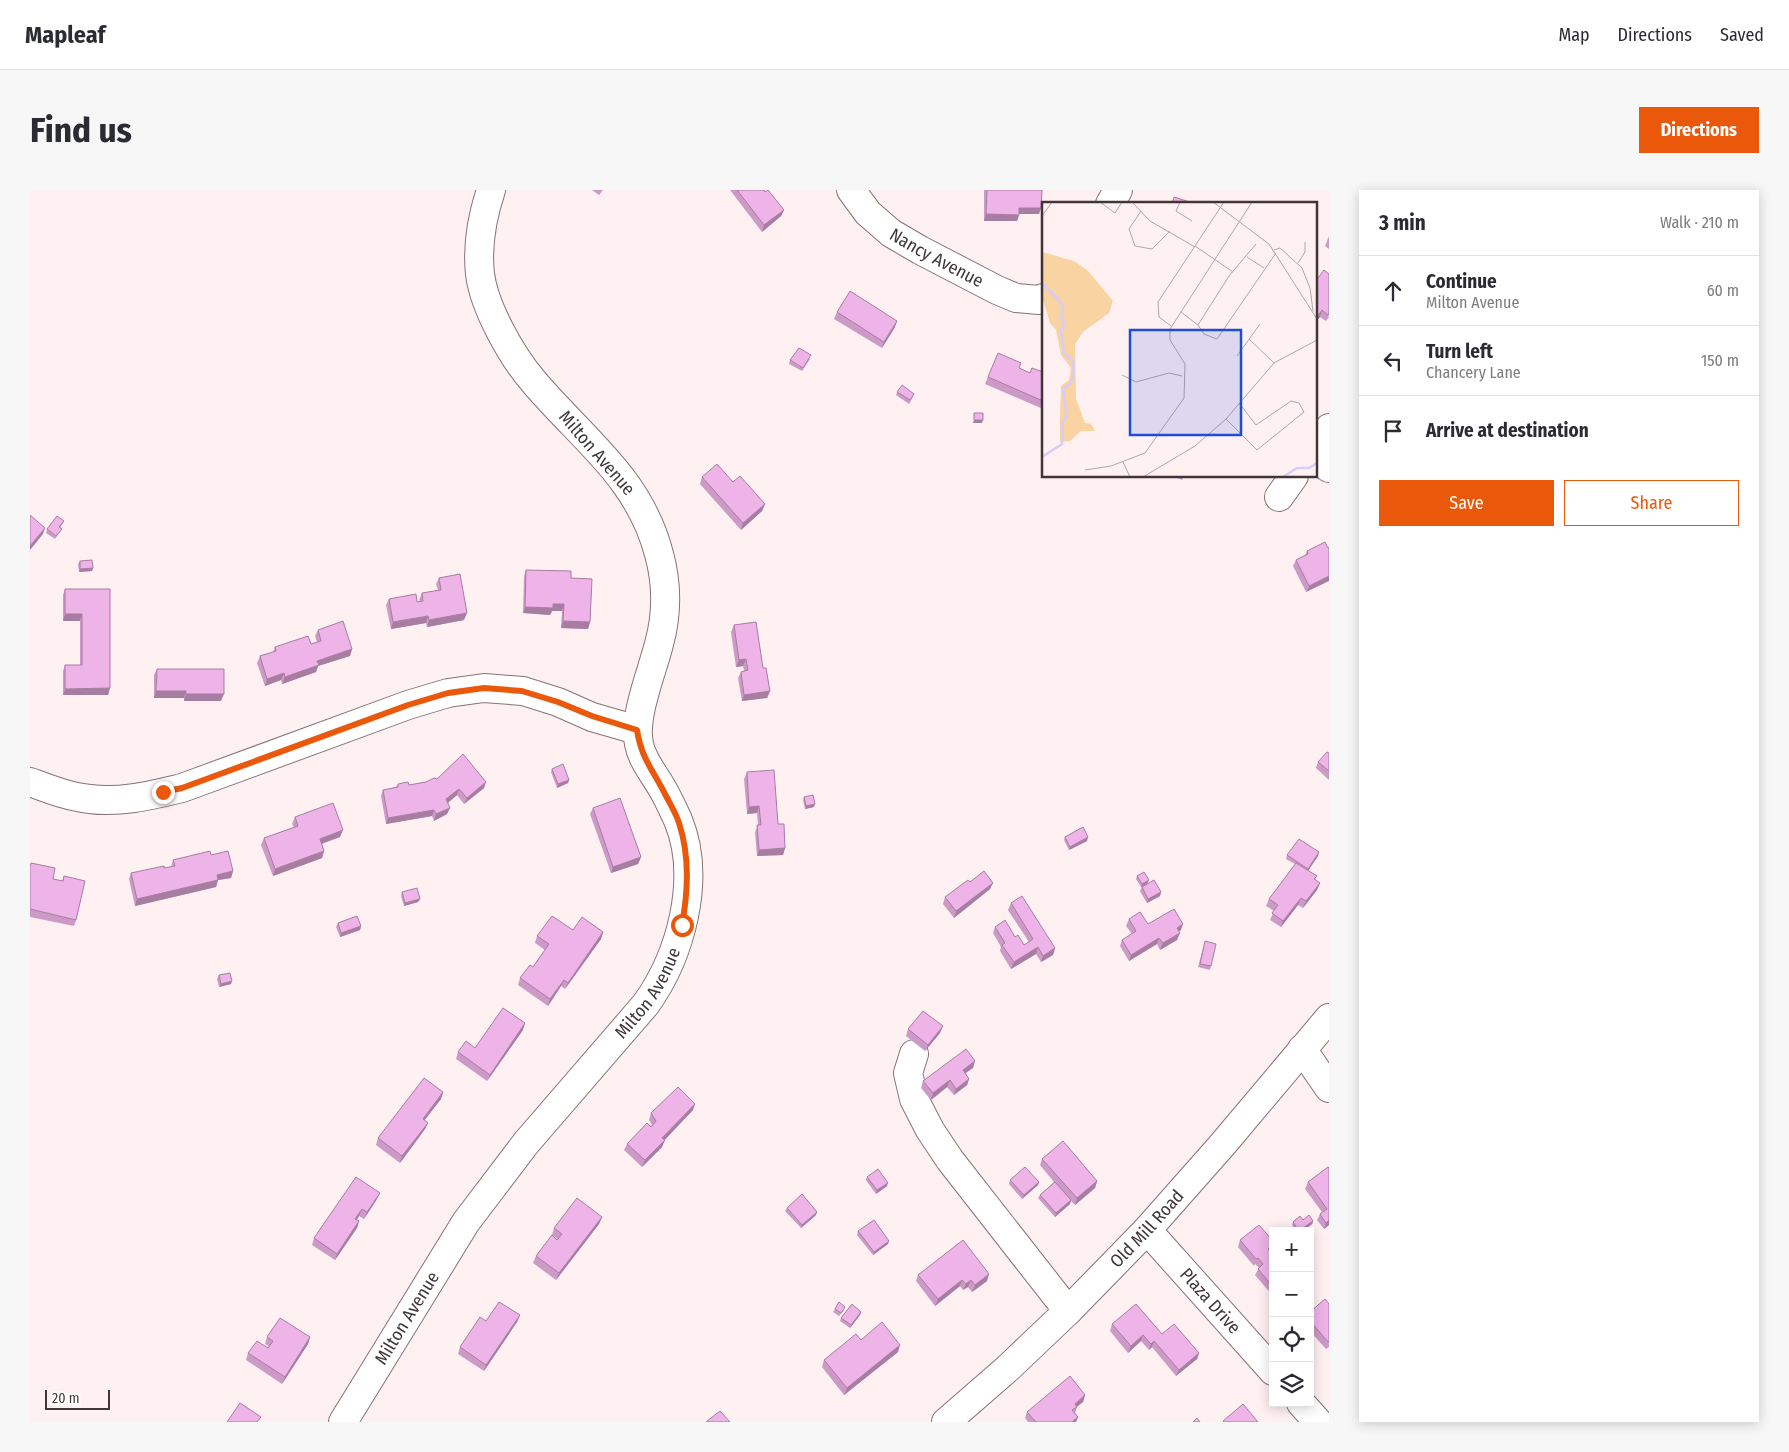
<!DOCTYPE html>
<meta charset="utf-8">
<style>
body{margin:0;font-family:"Fira Sans Condensed",sans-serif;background:#f7f7f7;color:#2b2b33}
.controls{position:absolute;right:15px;bottom:15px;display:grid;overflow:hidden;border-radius:0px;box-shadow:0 2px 12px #0003}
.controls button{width:45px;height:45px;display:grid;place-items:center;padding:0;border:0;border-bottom:1px solid #e1e1e2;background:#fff;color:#2b2b33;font:25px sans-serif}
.scale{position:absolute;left:15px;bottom:12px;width:65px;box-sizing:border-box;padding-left:5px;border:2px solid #403638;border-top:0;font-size:14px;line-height:18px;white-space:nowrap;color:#403638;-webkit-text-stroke:4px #fff;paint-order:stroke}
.stop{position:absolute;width:15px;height:15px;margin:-11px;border:4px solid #ea580c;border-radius:50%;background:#fff}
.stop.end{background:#ea580c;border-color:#fff;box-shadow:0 1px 5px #0008}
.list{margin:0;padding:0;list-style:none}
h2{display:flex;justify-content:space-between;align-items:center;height:65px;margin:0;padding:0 20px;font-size:21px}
h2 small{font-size:16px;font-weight:400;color:#7c7c81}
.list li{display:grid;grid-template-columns:32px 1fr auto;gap:15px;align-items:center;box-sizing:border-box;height:70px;padding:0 20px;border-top:1px solid #e1e1e2}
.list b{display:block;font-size:19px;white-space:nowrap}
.list p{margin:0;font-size:16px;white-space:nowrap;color:#7c7c81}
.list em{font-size:16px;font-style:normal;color:#7c7c81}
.actions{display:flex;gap:10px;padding:15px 20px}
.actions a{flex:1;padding:11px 0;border:1px solid #ea580c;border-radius:0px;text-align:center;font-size:18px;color:#ea580c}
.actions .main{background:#ea580c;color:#fff}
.icon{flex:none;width:28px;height:28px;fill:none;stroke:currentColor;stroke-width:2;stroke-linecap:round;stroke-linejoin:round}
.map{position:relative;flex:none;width:1299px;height:1232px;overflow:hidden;border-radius:0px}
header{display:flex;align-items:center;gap:30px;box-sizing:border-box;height:70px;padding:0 25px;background:#fff;border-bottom:1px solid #e1e1e2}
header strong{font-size:24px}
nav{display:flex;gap:28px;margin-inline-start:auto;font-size:18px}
.intro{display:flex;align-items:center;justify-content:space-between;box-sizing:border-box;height:120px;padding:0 30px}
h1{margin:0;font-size:35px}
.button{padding:12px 22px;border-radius:0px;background:#ea580c;color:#fff;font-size:18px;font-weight:700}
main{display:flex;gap:30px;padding:0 30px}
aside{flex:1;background:#fff;border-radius:0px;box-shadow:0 2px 12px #0003}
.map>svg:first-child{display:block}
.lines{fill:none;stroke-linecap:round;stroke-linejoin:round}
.minor-casing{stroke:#877276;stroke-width:30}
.minor{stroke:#fff;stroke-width:28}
.wall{fill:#cd9ac7}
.shaded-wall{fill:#a77da2}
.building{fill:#eeb3e7;stroke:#a77da2}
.route{stroke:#ea580c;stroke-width:6}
.labels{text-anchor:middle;stroke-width:4;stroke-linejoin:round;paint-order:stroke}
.street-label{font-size:18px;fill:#403638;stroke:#fff}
.inset-river{fill:none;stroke:#d8cdf7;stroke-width:2.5}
.inset-road{fill:none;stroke:#b3a6a8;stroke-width:1}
.view{fill:#1d4ed8;fill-opacity:0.15;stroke:#1d4ed8;stroke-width:2.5}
.inset-edge{fill:none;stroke:#403638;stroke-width:2.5}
</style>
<header>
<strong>Mapleaf</strong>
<nav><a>Map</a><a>Directions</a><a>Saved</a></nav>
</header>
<div class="intro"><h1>Find us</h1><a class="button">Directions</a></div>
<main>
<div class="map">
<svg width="1299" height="1232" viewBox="0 0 1299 1232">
<rect width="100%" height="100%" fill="#fff0f2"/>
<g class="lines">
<g class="minor-casing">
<g id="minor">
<path id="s1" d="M821,0L838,23L861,43L890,60L967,100L986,108L1009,110L1013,108"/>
<path d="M1080,14L1088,0"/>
<path d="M1285,257L1299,238"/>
<path d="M1285,268L1299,278"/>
<path d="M1249,307L1264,286"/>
<path d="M0,592C19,599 39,607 60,609C91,613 122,605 152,598L378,515L418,503L454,498L493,501L528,512L562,527L607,540"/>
<path d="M1272,859L1299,898"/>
<path d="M884,864L878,883L884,909L900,940L920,970L1038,1121"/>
<path id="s2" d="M1117,1040L1243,1181"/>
<path d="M1271,1213L1288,1232"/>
<path id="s3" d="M313,1232L436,1032L496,953L616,814C651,765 672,688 648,630C643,619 638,608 632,598C624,584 612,570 609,554C603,527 622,482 629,454C637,425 637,393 629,364C609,287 552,249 504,192C482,167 454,117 450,84C447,56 452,27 461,0"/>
<path id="s4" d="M916,1232L977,1179L1038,1121L1117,1040L1193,954L1299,828"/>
</g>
</g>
<use href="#minor" class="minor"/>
</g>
<path class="wall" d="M562,0H573L569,5Z
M700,0H734L754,20L751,26L732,42Z
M954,0H1012L1009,24H989L987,31H954Z
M1299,46V59L1295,56Z
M1285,92L1299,127L1296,131L1290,127Z
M807,122L865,137L852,158L804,129Z
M780,169L772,181L759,174L760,170Z
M989,178L1000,183L1013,182V219L955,194L958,187Z
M867,202L883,207L879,214L866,205Z
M1143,286H1154L1152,290Z
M672,287L703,292L735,314L732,321L711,340L670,294Z
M34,331L30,338V342L25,349L16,343L17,339Z
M1298,358L1276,402L1263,376L1266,370L1275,365L1277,361Z
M50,371L63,378L62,381L49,382L48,374Z
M496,380L541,388L560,432L558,439L531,438L532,421H522L520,425L493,423L494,386Z
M409,388L434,430L397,437L396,433L361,439L356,415L359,409L387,412L390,411L389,410L392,403L408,400L406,394Z
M35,399H80V498L78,505H33V481L35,475H50V431H33V405Z
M704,435L740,501L737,508L712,511L708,488L711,482L714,481L713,476L706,477L701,442Z
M288,440L322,459L320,466L288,476L286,482L252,494L251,490L235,496L227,473L230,466L243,462L245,457L281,454L287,452L285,446Z
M127,479L191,511H154V508H124V485Z
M1299,563V590L1286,578L1288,572Z
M522,579L539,590L538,593L527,598L521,582Z
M717,582L748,634L755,658L753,665L727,666L725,642L728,635L727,623L717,624L714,589Z
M407,589L454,598L434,614L427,605L418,613L417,624L404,631L402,626L356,634L351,606L353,600L366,597L368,594L379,595L396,592Z
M774,607L784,617L775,619L773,610Z
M563,618L611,667L608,674L581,683L560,624Z
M265,627L310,647L292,654L294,661L292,668L243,686L231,655L234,648L264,637L262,634Z
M1035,647L1057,651L1039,660L1034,650Z
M181,665L203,681L201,688L188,690L186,697L105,716L99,689L101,683L141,677L143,670Z
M1257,665L1288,666L1278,681L1287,686L1285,690L1290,693L1287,700L1273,718L1268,715L1251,737L1240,730L1244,721L1236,716L1239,709L1265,674L1256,669Z
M0,675L23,689L32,691L34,686L46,730L44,736L0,727Z
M1107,686L1119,690L1117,694L1111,697L1106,689Z
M940,692L960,699L924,728L913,714L915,707Z
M1112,697L1131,702L1130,706L1117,713L1110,701Z
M372,702L390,709L388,712L374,716L371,706Z
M981,713L1025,758L1023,765L1011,772L1006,764L981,779L970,761L971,757L963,743L965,737L985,747L994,755L999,752L978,720Z
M1099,729L1118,734L1151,740L1149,741L1147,750L1130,760L1127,754L1099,771L1090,756L1092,750L1102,744L1096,736Z
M308,733L331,736L330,740L310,747L306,737Z
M543,740L573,742L571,749L535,799L531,796L518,816L488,795L490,788L503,777L515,760L505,753L507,746Z
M1175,751L1181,776L1180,780L1168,777Z
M189,785L201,794L189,797L187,789Z
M878,839L910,843L895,861L876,846Z
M493,840L457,891L426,869L428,862L445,858Z
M943,878L935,883L939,889L937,895L924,905L917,897L901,910L891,898L893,891Z
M413,902L411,909L394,930L398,933L395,939L370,973L346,955L348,948Z
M663,920L634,950L632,957L612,977L594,960L597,954L622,935L619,930L621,923Z
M1012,969L1067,991L1065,998L1045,1015L1041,1011L1040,1014L1025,1027L1008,1008L1010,1005L1024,992L1010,975Z
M1298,977L1299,1035L1294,1039L1287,1030L1290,1024L1292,1022L1275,999L1278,992Z
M837,987L857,996L846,1004L836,990Z
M980,990L1009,992L1008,995L992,1009L979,994Z
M347,1009L334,1029L329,1026L327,1030L329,1031L327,1038L305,1070L282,1055L284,1048Z
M757,1018L786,1025L771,1038L755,1021Z
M572,1027L569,1034L526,1090L503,1073L506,1066L528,1049L522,1045L524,1038Z
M1273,1030L1283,1031L1282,1034L1273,1041H1265L1262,1035L1263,1032Z
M828,1041L858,1054L843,1065L827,1045Z
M1210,1050L1243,1051V1059L1241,1062L1243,1064V1106L1225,1085L1229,1078L1225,1074L1224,1076L1208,1057Z
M888,1085L957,1091L942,1102L938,1097L933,1100L930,1096L905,1116L886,1091Z
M1295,1109L1299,1157L1296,1159L1280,1141V1122Z
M805,1119L814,1120L809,1126L803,1122Z
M831,1122L830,1125L820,1138L810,1131L811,1128Z
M490,1125L487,1132L454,1181L428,1164L430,1157L456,1131Z
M1082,1134L1132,1144L1169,1163L1167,1169L1146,1186L1122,1157L1119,1160L1111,1151L1098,1163L1080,1141Z
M237,1147H280L278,1154L252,1194L216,1170L218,1163L238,1158L239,1156L235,1154Z
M831,1150L868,1162L814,1205L792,1177L794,1170Z
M1055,1205L1053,1212L1047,1217L1045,1223L1048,1227L1046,1232H998L995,1228L997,1222Z"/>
<path class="shaded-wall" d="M989,18H1011L1009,24H987Z
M754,20L751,26L732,42L734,35Z
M956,24L989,25L987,31H954Z
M1292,120L1290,127L1285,133V130Z
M867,131L865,137L852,158L854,152Z
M944,230H953L952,233H943Z
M735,314L732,321L711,340L713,333Z
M15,338L13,344L0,360V356Z
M63,378L62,381L49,382L50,379Z
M1299,386V391L1276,402L1279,396Z
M523,414H534L532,421H522L520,425L493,423L495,417Z
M437,423L434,430L397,437L399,430Z
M35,424H52L50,431H33Z
M398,426L396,433L361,439L363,432Z
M533,431L560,432L558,439L531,438Z
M322,459L320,466L288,476L286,482L252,494L255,487L287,471Z
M716,469L713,476L706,477L709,470Z
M254,483L251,490L235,496L237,489Z
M80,498L78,505H33L35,499Z
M126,501H156L154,508H124Z
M740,501L737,508L712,511L714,505Z
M156,504H194L191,511H154Z
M539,590L538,593L527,598L528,594Z
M456,592L454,598L434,614L437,608Z
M429,599L427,605L414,616L416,609Z
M785,614L784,617L775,619L776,616Z
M729,616L727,623L717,624L719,617Z
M420,618L417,624L404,631L406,624Z
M404,620L402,626L356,634L358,628Z
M313,640L310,647L287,655L290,649Z
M1058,647L1057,651L1039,660L1040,657Z
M755,658L753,665L727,666L729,660Z
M294,661L292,668L243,686L245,679Z
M1289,662L1288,666L1277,682L1278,679Z
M611,667L608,674L581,683L583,677Z
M203,681L201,688L188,690L186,697L105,716L107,709L187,685Z
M1119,690L1117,694L1111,697L1112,694Z
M963,693L960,699L924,728L926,721Z
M1290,693L1287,700L1273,718L1276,711Z
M1131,702L1130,706L1117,713L1118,709Z
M1271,708L1268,715L1251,737L1253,731Z
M390,709L388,712L374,716L375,713Z
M1153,734L1151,740L1144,744L1147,738Z
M331,736L330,740L310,747L311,743Z
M573,742L571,749L535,799L538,793Z
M1150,743L1147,750L1130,760L1133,753Z
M1129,748L1127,754L1099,771L1101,765Z
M1008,757L1006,764L981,779L984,772Z
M1025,758L1023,765L1011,772L1013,766Z
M534,790L531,796L518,816L520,809Z
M202,791L201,794L189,797L191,794Z
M495,833L493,840L457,891L460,885Z
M913,836L910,843L895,861L898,855Z
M945,871L943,878L930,887L933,880Z
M939,889L937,895L924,905L926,899Z
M920,890L917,897L901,910L903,903Z
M413,902L411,909L390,936L393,929Z
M665,914L663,920L630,955L632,948Z
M398,933L395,939L370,973L372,966Z
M635,950L632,957L612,977L615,970Z
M1067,991L1065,998L1045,1015L1047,1008Z
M1009,992L1008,995L992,1009L994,1005Z
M858,993L857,996L846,1004L847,1000Z
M350,1003L347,1009L334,1029L337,1022Z
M1041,1010L1040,1014L1025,1027L1026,1023Z
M332,1019L329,1026L323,1035L325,1029Z
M787,1022L786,1025L771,1038L772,1035Z
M572,1027L569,1034L526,1090L529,1083Z
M1299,1030V1035L1294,1039L1296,1033Z
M329,1031L327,1038L305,1070L307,1064Z
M1283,1031L1282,1034L1273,1041H1270Z
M859,1051L858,1054L843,1065L844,1062Z
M1243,1055L1242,1060L1236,1066L1238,1059Z
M959,1084L957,1091L942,1102L945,1095Z
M932,1090L930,1096L905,1116L908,1109Z
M941,1090L938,1097L933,1100L936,1094Z
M831,1122L830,1125L820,1138L821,1135Z
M490,1125L487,1132L454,1181L456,1175Z
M1113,1145L1111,1151L1098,1163L1101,1156Z
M280,1147L278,1154L252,1194L255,1187Z
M1124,1151L1122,1157L1119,1160L1121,1154Z
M870,1155L868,1162L814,1205L817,1198Z
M1169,1163L1167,1169L1146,1186L1149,1180Z
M1055,1205L1053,1212L1042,1220L1045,1214Z
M1048,1227L1046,1232H1042Z"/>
<path class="building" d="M707,0H734L735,2L738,0L754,20L734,35Z
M957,0H1012L1011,18H989V25L956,24Z
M1144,7L1166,14H1142Z
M1294,80L1299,84V124L1298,125L1292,120L1285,130V92Z
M820,101L867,131L854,152L807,122Z
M769,158L781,165L773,178L760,170Z
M968,163L991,173L989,178L1000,183L1002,178L1013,182V211L958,187Z
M872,195L884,204L880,210L867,202Z
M944,223H953V230H944Z
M687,274L703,292L710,286L735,314L713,333L672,287Z
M0,325L15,338L0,356Z
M27,326L34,331L29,337L32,339L26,346L17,339Z
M1295,352L1298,358L1299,357V386L1279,396L1266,370L1278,364L1277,361Z
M62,370L63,378L50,379V371Z
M496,380L541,381V388L562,389L560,432L533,431L534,414H523V418L495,417Z
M430,384L437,423L399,430L398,426L363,432L359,409L386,404L387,412L393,411L392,403L411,400L409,388Z
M35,399H80V498L35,499V475H52V424H35Z
M313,431L322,459L287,471L289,475L255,487L254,483L237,489L230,466L246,461L245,457L278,446L281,454L291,451L288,440Z
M726,432L733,478H736L740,501L714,505L711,482L718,480L716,469L709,470L704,435Z
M127,479H194V504H156V501H126Z
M1297,562L1299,563V581L1288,572Z
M433,564L456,592L437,608L429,599L416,609L420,618L406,624L404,620L358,628L353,600L368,597V594L378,592L379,595L396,592L404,588L407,589Z
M533,574L539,590L528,594L522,579Z
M744,580L748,634H754L755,658L729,660L727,635H731L729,616L719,617L717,582Z
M783,605L785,614L776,616L774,607Z
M590,608L611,667L583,677L563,618Z
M303,613L313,640L290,649L294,661L245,679L234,648L268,636L265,627Z
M1053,637L1058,647L1040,657L1035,647Z
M1269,649L1289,662L1278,679L1257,665Z
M180,661L181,665L198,661L203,681L187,685L188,690L107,709L101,683L134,676V678L145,676L143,670Z
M1,673L25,678L23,689L33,691L34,686L55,691L46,730L0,719V676Z
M1266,673L1287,686L1284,689L1290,693L1276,711L1271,708L1253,731L1242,723L1248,715L1239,709Z
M954,681L963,693L926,721L915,707L938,690L940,692Z
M1114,682L1119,690L1112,694L1107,686Z
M1124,690L1131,702L1118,709L1112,697Z
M387,698L390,709L375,713L372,702Z
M992,706L1025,758L1013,766L1008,757L984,772L972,755L975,753L965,737L975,730L985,747L988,745L994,755L1003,749L981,713Z
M1144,719L1153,734L1147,738L1150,743L1133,753L1129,748L1101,765L1092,750L1106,741L1099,729L1110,722L1118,734Z
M327,726L331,736L311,743L308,733Z
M522,726L543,740L552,727L573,742L538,793L534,790L520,809L490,788L500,775L503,777L519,754L507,746Z
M1175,751L1186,754L1181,776L1170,774Z
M200,783L202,791L191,794L189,785Z
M473,818L495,833L460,885L428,862L436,851L445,858Z
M893,821L913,836L898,855L878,839Z
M936,859L945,871L933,880L939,889L926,899L920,890L903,903L893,891Z
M394,888L413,902L393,929L398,933L372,966L348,948Z
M648,897L665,914L632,948L635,950L615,970L597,954L617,933L621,937L626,931L621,923Z
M1033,951L1067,991L1047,1008L1012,969Z
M995,977L1009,992L994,1005L980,990Z
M1298,977L1299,978V1030L1296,1033L1290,1024L1297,1019L1278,992Z
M848,979L858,993L847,1000L837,987Z
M326,987L350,1003L337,1022L332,1019L325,1029L329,1031L307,1064L284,1048Z
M1025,992L1041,1010L1026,1023L1010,1005Z
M772,1004L787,1022L772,1035L757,1018Z
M547,1008L572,1027L529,1083L506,1066L522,1045L527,1050L532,1044L524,1038Z
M1279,1025L1283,1031L1269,1041L1263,1032L1270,1026L1273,1030Z
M844,1030L859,1051L844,1062L828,1041Z
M1229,1035L1243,1051V1055L1238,1059L1243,1064V1097L1228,1079L1233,1074L1228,1068L1226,1069L1210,1050Z
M933,1050L959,1084L945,1095L941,1090L936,1094L932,1090L908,1109L888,1085Z
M1295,1109L1299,1114V1153L1280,1131V1122Z
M469,1112L490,1125L456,1175L430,1157L450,1127L456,1131Z
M809,1112L815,1117L811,1123L805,1119Z
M822,1114L831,1122L821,1135L811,1128Z
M1106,1114L1132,1144L1144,1134L1169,1163L1149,1180L1124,1151L1121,1154L1113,1145L1101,1156L1082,1134Z
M250,1128L280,1147L255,1187L218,1163L227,1151L238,1158L243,1151L237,1147Z
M852,1132L870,1155L817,1198L794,1170L826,1144L831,1150Z
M1040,1186L1055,1205L1045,1214L1047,1217L1042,1220L1048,1227L1042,1232H1006L997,1222Z
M210,1213L231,1227L227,1232H197Z
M1213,1214L1228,1232H1194L1193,1231Z
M690,1221L700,1232H676Z
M1167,1228L1170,1232H1163Z"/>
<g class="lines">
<path class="route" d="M133,602L152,598L378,515L418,503L454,498L492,501L528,512L562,526L607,540C611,567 622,579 634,602C639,612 646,623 649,633C660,667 658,701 652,735"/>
</g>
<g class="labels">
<g class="street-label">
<text dy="6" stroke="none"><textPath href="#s1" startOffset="111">Nancy Avenue</textPath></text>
<text transform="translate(567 263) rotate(49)" y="6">Milton Avenue</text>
<text dy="6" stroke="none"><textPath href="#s3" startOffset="528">Milton Avenue</textPath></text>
<text dy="6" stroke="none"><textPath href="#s4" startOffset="279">Old Mill Road</textPath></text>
<text dy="6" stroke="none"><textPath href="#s2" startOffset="95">Plaza Drive</textPath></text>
<text dy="6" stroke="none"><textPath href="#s3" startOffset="122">Milton Avenue</textPath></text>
</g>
</g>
<g transform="translate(1012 12)">
<rect width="275" height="275" fill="#fff0f2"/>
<path d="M0,50L32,59L46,69L71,99L67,111L41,130L33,142L34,197L43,221L49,222L53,229H39L28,239L18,240V217L19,184L27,178L29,166L19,153L14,128L8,121L0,95Z" fill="#f9d3a1"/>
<path class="inset-river" d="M0,81L15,96M0,255L20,242L21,219L25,215L21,187L29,181L32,169L31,159L22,152L19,128L22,123L19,115L21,105L15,96M241,275L255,266H267L275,261"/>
<path class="inset-road" d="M58,0L73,11L80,0M90,0L108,19L153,45M138,0L134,9L150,19M171,0L227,42L275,117M99,9L87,27L93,44L110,47L128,29M0,14L10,0M153,44L191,70M232,48L238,46L260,66L268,86L271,109M205,55L222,66M256,61L263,50V40M139,110L156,123L162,132L175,137L234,51M156,123L187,74L214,42M129,124L117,115L116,100L182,0M207,137L232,161M195,154L218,122M80,173L94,180L127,171L140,174M184,217L215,248L262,210L257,201L249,199L214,223L197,201M81,260L88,275M43,268L69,264L103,251L142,196L143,162L128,138V127L210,0M101,275L153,244L184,217L232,161L275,138"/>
<path class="view" d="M88,128H199V233H88Z"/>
<rect width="275" height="275" class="inset-edge"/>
</g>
</svg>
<div class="controls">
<button>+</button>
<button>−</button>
<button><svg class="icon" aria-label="locate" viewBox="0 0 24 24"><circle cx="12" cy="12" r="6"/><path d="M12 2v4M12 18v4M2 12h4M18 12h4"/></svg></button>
<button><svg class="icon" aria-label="layers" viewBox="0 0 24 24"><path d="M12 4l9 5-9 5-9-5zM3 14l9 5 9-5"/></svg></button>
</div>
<div class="scale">20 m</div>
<div class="stop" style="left:652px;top:735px"></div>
<div class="stop end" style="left:133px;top:602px"></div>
</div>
<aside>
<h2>3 min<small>Walk · 210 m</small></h2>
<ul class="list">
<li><svg class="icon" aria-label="ahead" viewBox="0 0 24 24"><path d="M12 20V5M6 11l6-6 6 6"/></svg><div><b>Continue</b><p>Milton Avenue</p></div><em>60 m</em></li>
<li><svg class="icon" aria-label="left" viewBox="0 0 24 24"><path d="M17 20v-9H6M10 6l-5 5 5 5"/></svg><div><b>Turn left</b><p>Chancery Lane</p></div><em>150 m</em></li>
<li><svg class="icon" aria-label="arrive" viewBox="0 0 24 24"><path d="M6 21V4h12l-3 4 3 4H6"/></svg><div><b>Arrive at destination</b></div></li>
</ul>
<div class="actions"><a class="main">Save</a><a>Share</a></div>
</aside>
</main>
